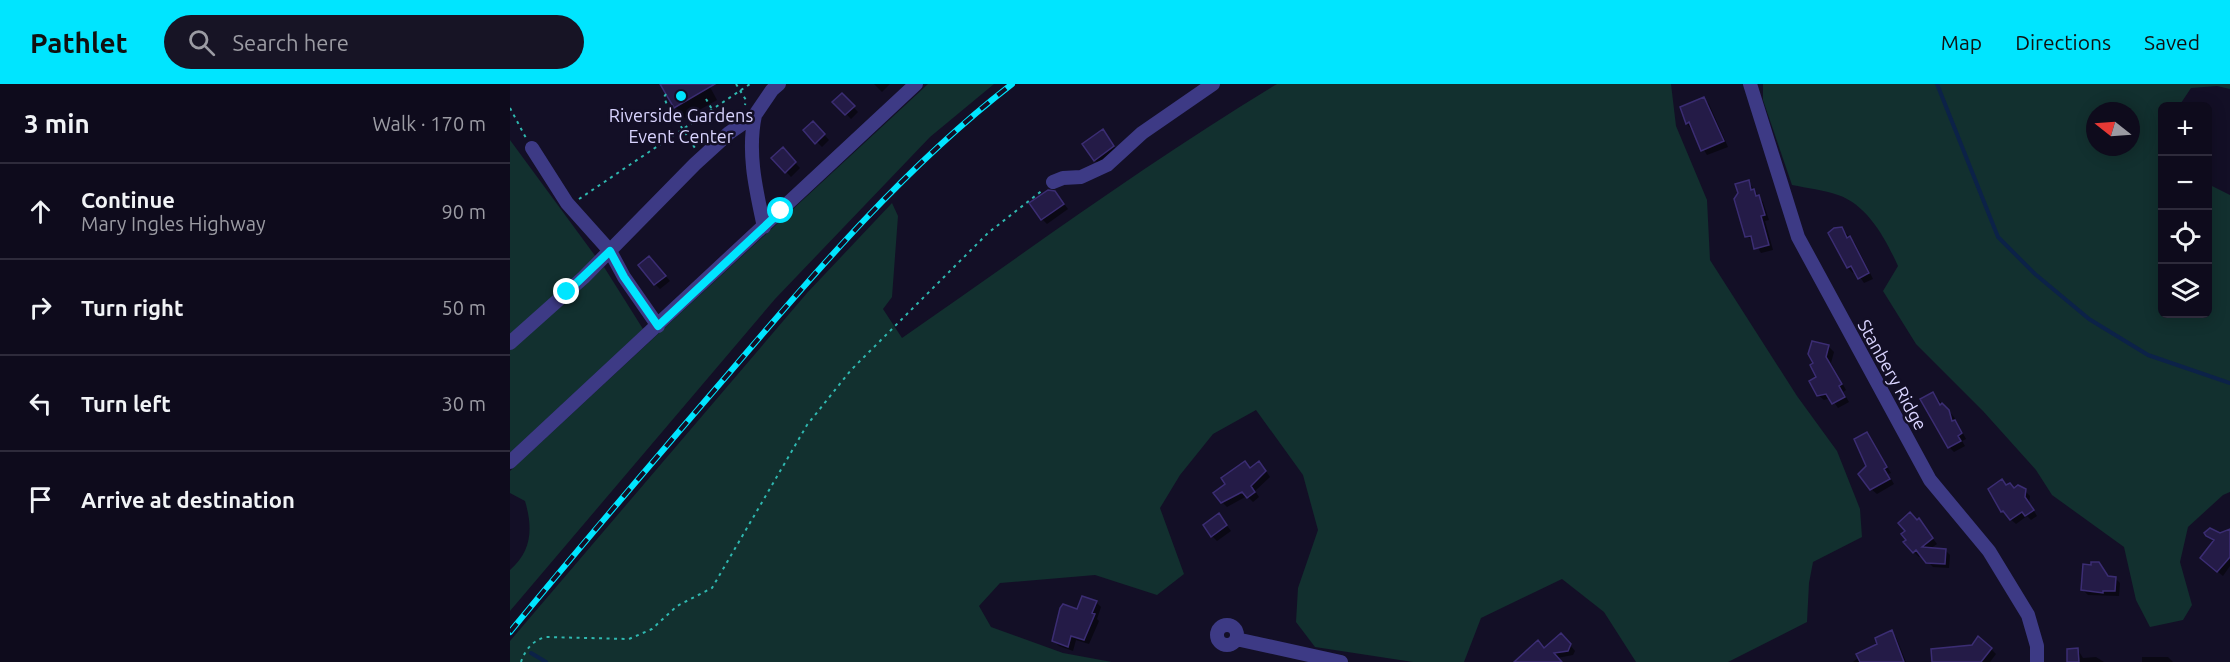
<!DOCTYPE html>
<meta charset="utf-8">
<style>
body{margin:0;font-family:Ubuntu,sans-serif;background:#171425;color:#f1f3f6}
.controls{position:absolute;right:18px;top:18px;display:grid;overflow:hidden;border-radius:9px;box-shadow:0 3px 15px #0003}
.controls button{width:54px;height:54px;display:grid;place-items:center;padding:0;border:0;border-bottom:2px solid #2e2b3b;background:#0e0b1c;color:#f1f3f6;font:30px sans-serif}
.compass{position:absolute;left:1576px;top:18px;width:54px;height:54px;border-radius:50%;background:#0e0b1c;box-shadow:0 3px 15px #0003;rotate:287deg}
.stop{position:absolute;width:18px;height:18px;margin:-14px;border:4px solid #00e5ff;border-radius:50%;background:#fff}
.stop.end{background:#00e5ff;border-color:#fff;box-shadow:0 2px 6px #0008}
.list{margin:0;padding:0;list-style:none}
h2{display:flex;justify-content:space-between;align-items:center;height:78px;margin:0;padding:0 24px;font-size:26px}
h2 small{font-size:20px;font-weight:400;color:#9b9ba3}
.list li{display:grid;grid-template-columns:39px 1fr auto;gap:18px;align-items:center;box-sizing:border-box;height:96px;padding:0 24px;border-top:2px solid #2e2b3b}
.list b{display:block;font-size:22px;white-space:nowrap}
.list p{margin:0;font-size:20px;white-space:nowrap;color:#9b9ba3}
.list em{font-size:20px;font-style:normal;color:#9b9ba3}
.icon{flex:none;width:33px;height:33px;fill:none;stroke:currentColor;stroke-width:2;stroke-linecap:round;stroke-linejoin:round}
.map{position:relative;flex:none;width:1720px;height:578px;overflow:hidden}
header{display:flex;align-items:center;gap:36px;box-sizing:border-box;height:84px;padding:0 30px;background:#00e5ff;color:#111}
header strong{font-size:28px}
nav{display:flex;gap:33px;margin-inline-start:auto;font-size:21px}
.search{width:420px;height:54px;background:#171425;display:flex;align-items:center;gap:15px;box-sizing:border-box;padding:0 21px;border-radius:33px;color:#9b9ba3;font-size:22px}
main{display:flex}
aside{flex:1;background:#0e0b1c}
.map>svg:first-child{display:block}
.green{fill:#12302f;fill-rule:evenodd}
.shadow{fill:#0007}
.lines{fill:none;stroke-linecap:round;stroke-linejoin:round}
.stream{stroke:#0c2248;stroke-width:4}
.building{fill:#241b47;stroke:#3b2d73;stroke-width:1.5}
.path{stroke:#2fb8b0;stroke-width:2;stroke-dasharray:3 4.5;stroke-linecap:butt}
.minor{stroke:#3d3a85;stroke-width:14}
.rail-casing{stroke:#00e5ff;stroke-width:6}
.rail{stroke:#130f26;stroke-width:4;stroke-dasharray:11;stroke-linecap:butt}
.route{stroke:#00e5ff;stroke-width:8}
.poi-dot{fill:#00e5ff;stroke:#130f26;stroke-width:2}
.labels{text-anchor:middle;stroke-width:5;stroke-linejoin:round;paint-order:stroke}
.poi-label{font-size:18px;fill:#d9d4ff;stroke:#130f26}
.street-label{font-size:18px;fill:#d9d4ff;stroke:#130f26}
</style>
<header>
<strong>Pathlet</strong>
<div class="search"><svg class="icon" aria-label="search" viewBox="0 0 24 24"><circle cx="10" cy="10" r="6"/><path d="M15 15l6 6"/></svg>Search here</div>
<nav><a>Map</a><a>Directions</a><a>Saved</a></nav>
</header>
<main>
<aside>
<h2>3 min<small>Walk · 170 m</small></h2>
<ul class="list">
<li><svg class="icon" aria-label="ahead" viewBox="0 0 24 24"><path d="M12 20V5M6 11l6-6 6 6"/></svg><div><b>Continue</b><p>Mary Ingles Highway</p></div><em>90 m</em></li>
<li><svg class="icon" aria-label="right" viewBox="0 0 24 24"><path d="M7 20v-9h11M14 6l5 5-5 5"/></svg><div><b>Turn right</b></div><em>50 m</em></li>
<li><svg class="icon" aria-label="left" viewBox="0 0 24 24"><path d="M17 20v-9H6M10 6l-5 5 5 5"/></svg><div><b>Turn left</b></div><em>30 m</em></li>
<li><svg class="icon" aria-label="arrive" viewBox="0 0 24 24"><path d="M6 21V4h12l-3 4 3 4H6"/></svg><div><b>Arrive at destination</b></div></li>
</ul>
</aside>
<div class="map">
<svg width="1720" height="578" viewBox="0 0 1720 578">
<rect width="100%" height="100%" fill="#130f26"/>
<path class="green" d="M418,0H484L420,53L265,215L0,527V486C22,467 23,444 15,417L0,409V387Z
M767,0H1161L1166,42L1197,116L1200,176L1287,312L1327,367L1350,425L1352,453L1303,478L1299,499L1297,538L1218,578H1126L1094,528L1052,495L971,534L954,578H903L805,563L786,538L788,504L808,446L793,391L746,326L703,350L670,391L650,424L674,490L647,511L585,491L490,499L469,522L481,543L553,569L602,578H0V557L297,209L382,119L388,132L382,213L373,225L392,254C516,168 638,78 767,0Z
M1253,0H1720V5L1707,2L1681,4L1669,22H1652V230H1698V100L1720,111V408L1713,411L1678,443L1670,478L1682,521L1673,536L1640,543L1626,516L1614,463L1542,411L1526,386L1473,327L1406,260L1373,207L1388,182C1376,156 1358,121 1328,111C1314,106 1297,104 1282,101L1253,16ZM1585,27H1621V63H1585Z
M0,56L86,173L0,251Z
M94,183L133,245L0,369V265Z"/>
<path class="shadow" d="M151,0H204L200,3L207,16L175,34L165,23Z
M364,0H380L372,8Z
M332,11L348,28L341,35L325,18Z
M1194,15L1199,20L1218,63L1197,71L1177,39Z
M303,39L319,56L312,63L295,46Z
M597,52L608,68L590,81L585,76Z
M273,66L290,84L281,93L263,74Z
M1238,97L1253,118L1259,136L1255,137L1263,166L1251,169L1244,157L1236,152Z
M545,108L558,125L537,140L532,135Z
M1331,144L1345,159L1363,195L1354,199L1346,187L1343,189L1338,184L1320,150Z
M144,179L160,197L150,205L145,200Z
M1303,259L1319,263L1324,268L1321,279L1336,306L1333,308L1339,318L1328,324L1321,314L1314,316L1308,311Z
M1423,310L1444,333L1456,355L1452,357L1455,362L1444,368L1439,363Z
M1357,350L1381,389L1378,390L1384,400L1367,410L1361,405L1357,382Z
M735,379L741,385L754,384L760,393L745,407L749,413L743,418L737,412L717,423L712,418L717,401Z
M1497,402L1515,407L1520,412L1519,419L1527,432L1521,436L1517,432L1506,440L1497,432L1492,427Z
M709,431L721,447L707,457L702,452Z
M1409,436L1427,460L1420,465L1435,466L1440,471L1439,484L1423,483L1412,471L1409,473L1404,468Z
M1720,447V482L1713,492L1697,479L1704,458L1697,452Z
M1589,480L1600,494H1605L1610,499L1609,512L1578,511L1573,506L1574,482Z
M586,518L591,523L587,535L589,537L579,560L566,556L563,567L549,562L544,557L568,527Z
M1381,548L1386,553L1396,578H1343Z
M1056,556L1065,567L1063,571L1047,574L1051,578H1013Z
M1481,565L1486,570L1480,578H1424Z
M1568,566L1573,574L1586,573L1594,578H1559Z
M1632,573H1658L1663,578H1632Z"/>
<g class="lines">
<path class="stream" d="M1427,0L1488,153L1525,190L1579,235L1638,271L1720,299
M21,569L36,578"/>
</g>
<path class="building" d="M150,0H205L164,24Z
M332,9L345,22L335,31L322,18Z
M1194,13L1214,57L1191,67L1179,38L1176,40L1170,23Z
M303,37L315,50L305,60L293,46Z
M593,45L604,62L584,77L572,60Z
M273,63L286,78L275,89L261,74Z
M1239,96L1241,106L1244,105L1246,112L1249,111L1255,131L1251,132L1259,161L1244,165L1241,152L1235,153L1224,115L1228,109L1225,100Z
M538,106L545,107L554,120L531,136L519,119Z
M1332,143L1337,154L1340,152L1359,189L1348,195L1341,182L1337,184L1318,149L1324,144Z
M139,172L156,192L144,201L128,181Z
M1302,257L1319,261L1316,273L1332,300L1329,302L1335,313L1322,320L1316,310L1307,312L1299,297L1306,293L1300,281L1303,279L1298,270Z
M1423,308L1430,321L1432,319L1439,326L1442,337L1445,336L1452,349L1448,352L1451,357L1438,364L1410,315Z
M1357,348L1377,383L1374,385L1380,395L1360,406L1348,390L1356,382L1344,355Z
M735,377L740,384L749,377L756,387L741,402L745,408L737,414L732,408L711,419L703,409L715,400L711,394Z
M1492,395L1496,401L1500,399L1504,404L1508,401L1516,405L1515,413L1524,426L1515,432L1512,428L1500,436L1493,427L1491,428L1478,405Z
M1400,428L1407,436L1409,434L1423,454L1412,463L1436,465L1435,480L1416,479L1406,466L1403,469L1393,458L1396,456L1391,450L1395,447L1388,439Z
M709,429L717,441L701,453L693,441Z
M1700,444L1710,449L1720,445V473L1707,488L1690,474L1704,456L1696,452L1694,449Z
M1581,478H1589L1598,492L1606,493L1605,507H1593V509L1571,506L1573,480L1581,481Z
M572,512L587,517L582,529L585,530L574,556L561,552L558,563L542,557L550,524L553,520L567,525Z
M1382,546L1394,578H1350L1346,570L1367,560L1365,554Z
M1051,549L1061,560L1058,567L1044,569L1052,578H1004L1028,556L1034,564Z
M1468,552L1482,564L1471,578H1422L1421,565L1462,561Z
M1568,564L1569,578H1557V565Z"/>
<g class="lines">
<path class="path" d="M226,0L236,16L235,21
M156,10L154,13L157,21L185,64
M196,15L207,34L216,36
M0,24L16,54
M69,115L240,0
M11,578C15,566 23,556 36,553L119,555L142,545L167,522L202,504L297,341L341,286L478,149L534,105"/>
<path class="minor" d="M1240,0L1288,153L1420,396L1479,467L1518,531L1527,562V578
M245,31C237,69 246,106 254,143
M22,64L57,119L100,167L114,193L148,242
M543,98L553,94L571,93L597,81L632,49L703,0
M0,259L74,193L185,80L219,49L245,31L262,6L269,0
M0,378L406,0
M707 551a10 10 0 1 1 20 0a10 10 0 1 1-20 0Z
M726,555L831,578"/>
<g class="rail-casing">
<path id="rail" d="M0,548C72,460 146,374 220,288C306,187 397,81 502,0"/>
</g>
<use href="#rail" class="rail"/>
</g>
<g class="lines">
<path class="route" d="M57,208L100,167L114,193L148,242L271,127"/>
</g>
<circle class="poi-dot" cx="171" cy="12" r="6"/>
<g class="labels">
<g class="poi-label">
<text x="171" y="38">Riverside Gardens<tspan x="171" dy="21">Event Center</tspan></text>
</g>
<g class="street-label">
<text transform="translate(1382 291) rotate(61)" y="6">Stanbery Ridge</text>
</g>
</g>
</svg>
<div class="controls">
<button>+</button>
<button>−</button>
<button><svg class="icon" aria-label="locate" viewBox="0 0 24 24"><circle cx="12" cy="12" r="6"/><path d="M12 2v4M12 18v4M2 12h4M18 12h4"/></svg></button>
<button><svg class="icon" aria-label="layers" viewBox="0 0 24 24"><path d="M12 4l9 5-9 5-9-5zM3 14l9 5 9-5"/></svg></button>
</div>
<svg class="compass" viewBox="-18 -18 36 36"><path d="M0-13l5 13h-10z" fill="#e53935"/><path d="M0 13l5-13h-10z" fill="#9b9ba3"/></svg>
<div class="stop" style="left:271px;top:127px"></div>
<div class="stop end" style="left:57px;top:208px"></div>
</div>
</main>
